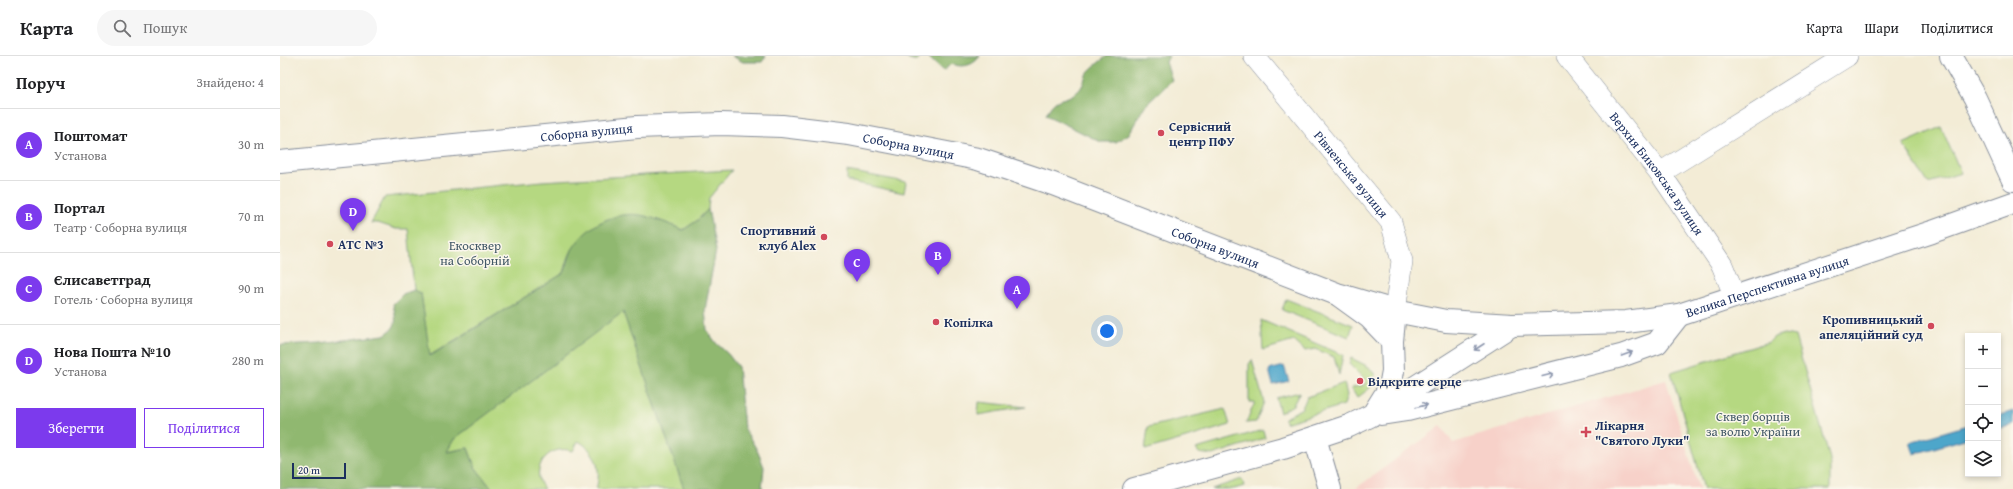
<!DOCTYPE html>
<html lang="uk">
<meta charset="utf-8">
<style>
body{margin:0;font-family:"Gentium Book Plus",serif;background:#f6f6f6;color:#202124}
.controls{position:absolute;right:12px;bottom:12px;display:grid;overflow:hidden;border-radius:0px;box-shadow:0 2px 6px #0003}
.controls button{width:36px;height:36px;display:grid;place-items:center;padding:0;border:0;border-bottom:1px solid #e0e0e0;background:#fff;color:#202124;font:20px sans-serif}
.scale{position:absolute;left:12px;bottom:10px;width:54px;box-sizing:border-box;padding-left:4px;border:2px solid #1b2f5e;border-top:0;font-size:11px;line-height:14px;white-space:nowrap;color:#1b2f5e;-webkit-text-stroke:3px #fbf7ec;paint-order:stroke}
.you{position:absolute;left:827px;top:275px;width:14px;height:14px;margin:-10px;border:3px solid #fff;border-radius:50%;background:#1a73e8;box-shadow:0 0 0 6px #1a73e833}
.badge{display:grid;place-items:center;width:26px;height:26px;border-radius:50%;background:#7c3aed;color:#fff;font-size:13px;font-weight:700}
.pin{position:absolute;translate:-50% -33px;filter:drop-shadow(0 1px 2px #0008)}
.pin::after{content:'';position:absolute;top:21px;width:14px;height:12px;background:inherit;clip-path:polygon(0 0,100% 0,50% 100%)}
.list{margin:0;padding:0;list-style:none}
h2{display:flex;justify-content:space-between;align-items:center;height:52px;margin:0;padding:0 16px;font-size:17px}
h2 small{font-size:13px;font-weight:400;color:#757577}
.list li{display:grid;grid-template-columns:26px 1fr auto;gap:12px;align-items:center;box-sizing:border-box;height:72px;padding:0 16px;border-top:1px solid #e0e0e0}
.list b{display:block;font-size:15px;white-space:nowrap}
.list p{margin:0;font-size:13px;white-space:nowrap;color:#757577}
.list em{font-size:13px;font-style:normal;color:#757577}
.actions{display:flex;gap:8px;padding:12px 16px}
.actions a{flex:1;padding:9px 0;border:1px solid #7c3aed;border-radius:0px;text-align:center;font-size:14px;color:#7c3aed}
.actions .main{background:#7c3aed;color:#fff}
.icon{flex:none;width:22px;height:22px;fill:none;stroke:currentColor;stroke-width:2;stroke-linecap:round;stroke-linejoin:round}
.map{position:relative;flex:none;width:1733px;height:433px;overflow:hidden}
header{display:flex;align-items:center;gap:24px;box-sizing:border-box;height:56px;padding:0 20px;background:#fff;border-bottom:1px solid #e0e0e0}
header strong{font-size:19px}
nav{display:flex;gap:22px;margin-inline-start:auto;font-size:14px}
.search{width:280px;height:36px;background:#f6f6f6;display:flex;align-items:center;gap:10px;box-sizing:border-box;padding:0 14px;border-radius:22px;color:#757577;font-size:15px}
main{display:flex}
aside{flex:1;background:#fff}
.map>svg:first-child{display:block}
.built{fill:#f7d1c9}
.green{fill:#b5d881;stroke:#688470}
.forest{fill:#90b86f;stroke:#567466}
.water{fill:#4da6ca;stroke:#346a94}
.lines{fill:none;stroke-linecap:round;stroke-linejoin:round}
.street-casing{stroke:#878e9a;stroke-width:22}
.secondary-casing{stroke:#878e9a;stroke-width:24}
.primary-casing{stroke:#878e9a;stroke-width:24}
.street{stroke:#fff;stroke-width:21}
.secondary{stroke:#fff;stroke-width:22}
.primary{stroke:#fff;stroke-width:22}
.oneway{stroke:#8d97ae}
.poi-dot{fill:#d1495b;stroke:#fbf7ec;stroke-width:1.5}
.labels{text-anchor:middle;stroke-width:3;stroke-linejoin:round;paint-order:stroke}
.poi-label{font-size:13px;font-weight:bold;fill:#1b2f5e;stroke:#fbf7ec;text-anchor:start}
.street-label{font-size:13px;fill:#1b2f5e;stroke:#fbf7ec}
.park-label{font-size:13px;fill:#425967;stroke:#fbf7ec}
</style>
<header>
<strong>Карта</strong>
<div class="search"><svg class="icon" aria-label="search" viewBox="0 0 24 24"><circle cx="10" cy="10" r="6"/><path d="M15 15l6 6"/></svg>Пошук</div>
<nav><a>Карта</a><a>Шари</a><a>Поділитися</a></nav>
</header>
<main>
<aside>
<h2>Поруч<small>Знайдено: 4</small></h2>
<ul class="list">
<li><span class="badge">A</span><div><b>Поштомат</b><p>Установа</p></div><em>30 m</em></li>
<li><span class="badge">B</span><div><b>Портал</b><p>Театр · Соборна вулиця</p></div><em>70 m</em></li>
<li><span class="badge">C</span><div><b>Єлисаветград</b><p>Готель · Соборна вулиця</p></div><em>90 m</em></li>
<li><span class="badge">D</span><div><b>Нова Пошта №10</b><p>Установа</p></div><em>280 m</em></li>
</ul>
<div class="actions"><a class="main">Зберегти</a><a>Поділитися</a></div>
</aside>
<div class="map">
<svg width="1733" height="433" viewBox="0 0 1733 433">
<rect width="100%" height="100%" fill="#fbf7ec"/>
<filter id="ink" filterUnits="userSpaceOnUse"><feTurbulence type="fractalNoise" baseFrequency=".025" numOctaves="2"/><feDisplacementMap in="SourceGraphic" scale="8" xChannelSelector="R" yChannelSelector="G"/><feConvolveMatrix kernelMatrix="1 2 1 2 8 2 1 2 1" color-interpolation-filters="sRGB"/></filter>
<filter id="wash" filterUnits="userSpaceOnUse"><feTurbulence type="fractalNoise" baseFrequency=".012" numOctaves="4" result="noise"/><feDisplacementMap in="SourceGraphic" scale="16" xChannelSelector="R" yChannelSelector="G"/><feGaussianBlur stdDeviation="0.9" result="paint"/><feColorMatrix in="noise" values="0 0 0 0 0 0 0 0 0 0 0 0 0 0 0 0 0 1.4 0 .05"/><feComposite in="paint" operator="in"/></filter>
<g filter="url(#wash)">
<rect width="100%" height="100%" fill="#f3ecd6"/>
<path class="built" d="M1386,324L1419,433H1075L1161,370L1173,387Z"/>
<path class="green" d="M1661,71L1681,117L1648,127L1623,88Z
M452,114L429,142L428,153L418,164L403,174C360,154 321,150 292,194C288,201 286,210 284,217L149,300L141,237L134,234L128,173H116L98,167H91L105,141L262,125Z
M567,115L626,126L624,137L567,125Z
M1006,243L1073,269L1069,281L1002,254Z
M343,255L404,433H316C322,414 316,394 298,385L293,395C267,387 249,414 264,433H212L195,411L188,392L166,396L174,383Z
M981,264L1063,299L1059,319L1054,301L1035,293L1025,295L1014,285L983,294Z
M1504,278L1515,280L1550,403V433H1424L1391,316L1489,286L1494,281Z
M1071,302L1089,311L1095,319L1090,332L1077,342L1071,332L1084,329L1086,325L1069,308Z
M972,304L984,346L976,366L966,367L975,346H969V308Z
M1064,327L1067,339L1064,349L1005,367V362L1022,352L1027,341Z
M1020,336L1013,349L1000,357L996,342Z
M699,346L746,351L698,359Z
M945,353L950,369L865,394L868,371Z
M983,374L985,382L932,399L919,397L916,393Z
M962,423L964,430L954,433H932Z"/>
<path class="forest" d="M452,0H486L482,6H463Z
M619,0H643L636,5Z
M647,0H700C693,10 683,12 671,8L663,15Z
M827,0H889L886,6L892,24L864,51L849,78L836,86H821L766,59C776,38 782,47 797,36C804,30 803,26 806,19C809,13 821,5 827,0Z
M428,153L436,194L425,254L427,274L436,287L448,298L458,311L464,372L477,394L484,411L482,433H404L343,256L174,383L167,396L188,392L195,411L212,433H0V289L40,287L104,279C119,270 116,264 113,248L123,238L134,234L141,237L150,300L284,217C287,210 289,201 292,194C306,169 337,153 365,160C378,163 391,169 403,174L418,164Z"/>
<path class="water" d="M1004,310L1009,325L993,329L989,314Z
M1733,355V369L1718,373V360Z
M1688,369V382L1634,398L1630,386Z"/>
</g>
<g filter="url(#ink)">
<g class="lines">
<g class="street-casing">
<g id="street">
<path id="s1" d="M974,0L1111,166L1122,205L1115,255"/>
<path id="s2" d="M1287,0L1380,117L1442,209L1455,241"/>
<path d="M1380,117L1567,0"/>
</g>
</g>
<g class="secondary-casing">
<path id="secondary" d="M1671,0L1695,42L1733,124
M1060,240L1089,261L1112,285
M1095,355L1110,331L1113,315L1112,285L1115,255
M1101,358L1127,354L1341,300L1377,287L1399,259
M1035,382L1050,433
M854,433L1003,392L1069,370L1090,360L1232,269"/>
</g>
<g class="primary-casing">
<g id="primary">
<path id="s3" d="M0,106L357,71L441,68L502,70L569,78L698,103L773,128L1057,238L1115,255L1166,265L1232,269L1346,266L1399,259L1652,176L1733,147"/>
</g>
</g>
<use href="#street" class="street"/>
<use href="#secondary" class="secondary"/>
<use href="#primary" class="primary"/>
</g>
<defs><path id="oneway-shaft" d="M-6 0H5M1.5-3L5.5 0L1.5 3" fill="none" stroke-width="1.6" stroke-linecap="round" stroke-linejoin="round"/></defs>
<g class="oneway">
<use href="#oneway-shaft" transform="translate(1199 291) rotate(147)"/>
<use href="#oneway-shaft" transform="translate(1347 298) rotate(-20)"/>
<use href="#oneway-shaft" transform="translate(1268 319) rotate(-14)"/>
<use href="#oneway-shaft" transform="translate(1142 350) rotate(-14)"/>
</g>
</g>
<g class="poi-dot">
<circle cx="881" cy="77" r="4"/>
<circle cx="544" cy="181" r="4"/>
<circle cx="50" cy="188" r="4"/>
<circle cx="656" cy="266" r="4"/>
<circle cx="1651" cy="270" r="4"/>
<circle cx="1080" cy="325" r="4"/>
<path d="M1304 370h4v4h4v4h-4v4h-4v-4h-4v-4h4z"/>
</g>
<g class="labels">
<g class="poi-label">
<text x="889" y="75">Cервісний<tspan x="889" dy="15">центр ПФУ</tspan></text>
<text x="536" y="179" text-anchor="end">Спортивний<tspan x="536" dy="15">клуб Alex</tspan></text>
<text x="58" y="193">АТС №3</text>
<text x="1643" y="268" text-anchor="end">Кропивницький<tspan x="1643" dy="15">апеляційний суд</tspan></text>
<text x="664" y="271">Копілка</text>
<text x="1088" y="330">Відкрите серце</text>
<text x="1315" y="374">Лікарня<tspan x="1315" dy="15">"Святого Луки"</tspan></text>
</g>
<g class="street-label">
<text dy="5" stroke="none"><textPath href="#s3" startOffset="308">Соборна вулиця</textPath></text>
<text dy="5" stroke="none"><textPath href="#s3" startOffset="632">Соборна вулиця</textPath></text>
<text dy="5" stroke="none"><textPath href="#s1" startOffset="153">Рівненська вулиця</textPath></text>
<text dy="5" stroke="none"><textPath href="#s2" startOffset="148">Верхня Биковська вулиця</textPath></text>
<text dy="5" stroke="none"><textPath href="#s3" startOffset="956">Соборна вулиця</textPath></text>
<text dy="5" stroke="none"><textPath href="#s3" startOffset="1525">Велика Перспективна вулиця</textPath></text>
</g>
<g class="park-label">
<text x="195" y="194">Екосквер<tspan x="195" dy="15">на Соборній</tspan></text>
<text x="1473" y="365">Сквер борців<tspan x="1473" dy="15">за волю України</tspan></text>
</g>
</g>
</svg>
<div class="controls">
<button>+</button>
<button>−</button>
<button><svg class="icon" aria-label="locate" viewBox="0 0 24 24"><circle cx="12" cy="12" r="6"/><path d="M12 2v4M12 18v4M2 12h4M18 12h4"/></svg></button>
<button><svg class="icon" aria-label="layers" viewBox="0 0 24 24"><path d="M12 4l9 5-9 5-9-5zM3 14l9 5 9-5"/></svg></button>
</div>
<div class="scale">20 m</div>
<div class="you"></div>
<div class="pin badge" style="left:737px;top:253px">A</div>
<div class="pin badge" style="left:658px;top:219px">B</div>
<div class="pin badge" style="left:577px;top:226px">C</div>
<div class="pin badge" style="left:73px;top:175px">D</div>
</div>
</main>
